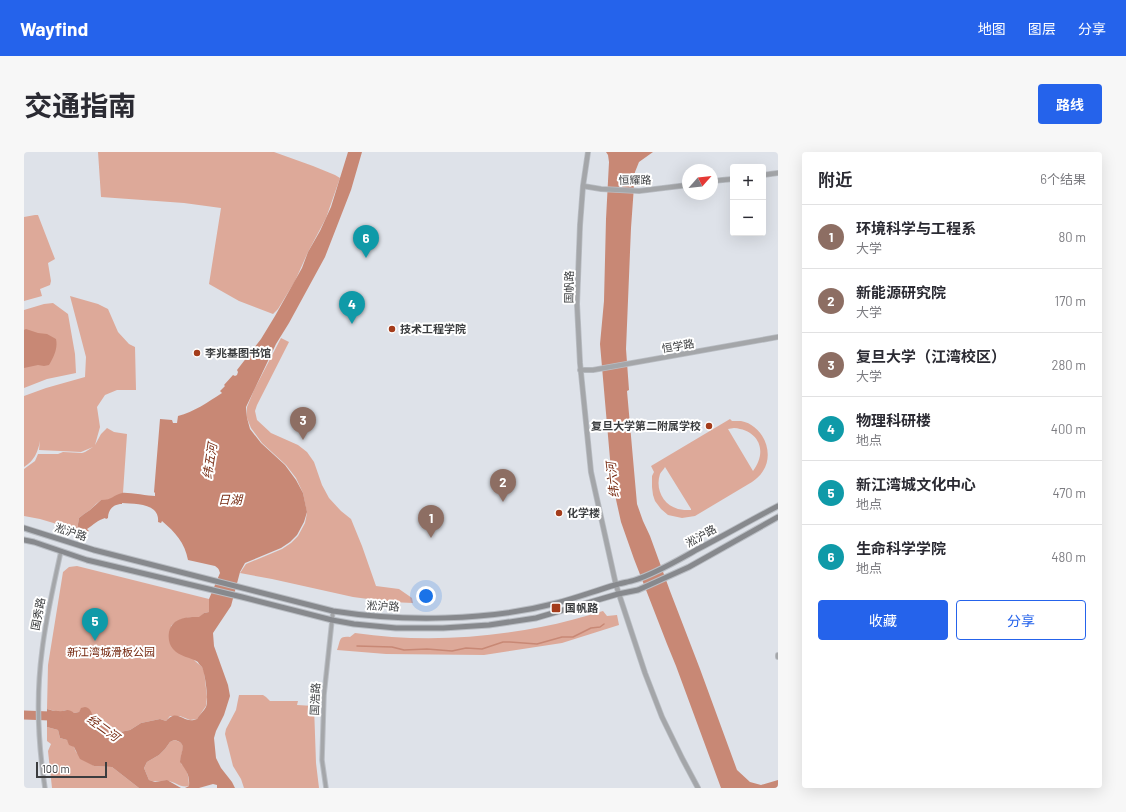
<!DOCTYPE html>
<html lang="zh">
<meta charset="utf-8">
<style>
body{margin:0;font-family:Barlow,"Noto Sans SC",sans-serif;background:#f7f7f7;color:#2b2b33}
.controls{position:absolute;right:12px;top:12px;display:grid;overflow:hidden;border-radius:4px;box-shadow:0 4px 16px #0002}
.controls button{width:36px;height:36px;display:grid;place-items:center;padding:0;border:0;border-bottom:1px solid #e1e1e2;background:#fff;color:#2b2b33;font:20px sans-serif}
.compass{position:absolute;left:658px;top:12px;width:36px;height:36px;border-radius:50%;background:#fff;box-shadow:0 4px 16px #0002;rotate:63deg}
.scale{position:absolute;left:12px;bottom:10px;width:71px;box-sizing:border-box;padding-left:4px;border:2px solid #3b3d3f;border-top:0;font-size:11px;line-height:14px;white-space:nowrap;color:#3b3d3f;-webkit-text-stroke:3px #fff;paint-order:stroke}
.you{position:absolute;left:402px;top:444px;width:14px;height:14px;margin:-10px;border:3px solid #fff;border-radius:50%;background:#1a73e8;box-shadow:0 0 0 6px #1a73e833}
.badge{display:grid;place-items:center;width:26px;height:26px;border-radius:50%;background:#2563eb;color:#fff;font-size:13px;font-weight:700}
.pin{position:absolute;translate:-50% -33px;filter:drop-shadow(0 1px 2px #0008)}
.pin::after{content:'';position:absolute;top:21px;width:14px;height:12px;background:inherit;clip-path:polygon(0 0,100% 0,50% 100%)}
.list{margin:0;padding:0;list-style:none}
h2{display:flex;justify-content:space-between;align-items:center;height:52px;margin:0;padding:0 16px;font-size:17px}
h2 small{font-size:13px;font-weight:400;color:#7c7c81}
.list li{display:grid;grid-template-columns:26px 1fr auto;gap:12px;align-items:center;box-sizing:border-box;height:64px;padding:0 16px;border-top:1px solid #e1e1e2}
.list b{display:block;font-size:15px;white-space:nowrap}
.list p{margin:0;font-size:13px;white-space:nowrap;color:#7c7c81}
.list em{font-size:13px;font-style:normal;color:#7c7c81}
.actions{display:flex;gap:8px;padding:12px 16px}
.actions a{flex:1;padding:9px 0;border:1px solid #2563eb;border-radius:4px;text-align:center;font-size:14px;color:#2563eb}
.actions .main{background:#2563eb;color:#fff}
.map{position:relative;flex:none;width:754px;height:636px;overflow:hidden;border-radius:4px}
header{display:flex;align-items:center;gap:24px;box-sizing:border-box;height:56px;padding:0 20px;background:#2563eb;color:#fff}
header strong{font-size:19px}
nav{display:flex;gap:22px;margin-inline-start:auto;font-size:14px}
.intro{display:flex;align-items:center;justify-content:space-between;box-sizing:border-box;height:96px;padding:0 24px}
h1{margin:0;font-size:28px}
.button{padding:10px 18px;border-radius:4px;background:#2563eb;color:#fff;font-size:14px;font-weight:700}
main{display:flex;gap:24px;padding:0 24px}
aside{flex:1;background:#fff;border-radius:4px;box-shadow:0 4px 16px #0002}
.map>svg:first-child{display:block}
.green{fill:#dda999;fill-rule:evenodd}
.water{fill:#c88875}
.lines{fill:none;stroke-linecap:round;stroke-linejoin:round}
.stream{stroke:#c88875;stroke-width:1.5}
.river{stroke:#c88875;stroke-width:9}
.minor-casing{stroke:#babec4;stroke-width:5.5}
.tertiary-casing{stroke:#babec4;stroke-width:6}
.secondary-casing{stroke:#babec4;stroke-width:7}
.minor{stroke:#a4a6a9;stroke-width:3.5}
.tertiary{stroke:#a4a6a9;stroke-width:4.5}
.secondary{stroke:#87898d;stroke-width:5}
.poi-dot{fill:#a43c1b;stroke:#fff;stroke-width:1.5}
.labels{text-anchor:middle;stroke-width:4;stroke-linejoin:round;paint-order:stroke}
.street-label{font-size:11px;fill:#3b3d3f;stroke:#fff}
.poi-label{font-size:11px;font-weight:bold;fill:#3b3d3f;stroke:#fff;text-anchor:start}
.park-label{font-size:11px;fill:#75280f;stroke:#fff}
.water-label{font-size:12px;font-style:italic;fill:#762910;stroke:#fff}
</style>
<header>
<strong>Wayfind</strong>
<nav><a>地图</a><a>图层</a><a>分享</a></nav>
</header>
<div class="intro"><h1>交通指南</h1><a class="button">路线</a></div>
<main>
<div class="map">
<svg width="754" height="636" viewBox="0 0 754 636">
<rect width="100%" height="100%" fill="#dee2e9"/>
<path class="green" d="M74,0H250L289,14L311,23L316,26L302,66L284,100L271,129L254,157L249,162L215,149L185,132L197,56L160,51L77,45Z
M11,63H14L31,107L24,111L27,129L26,133L16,137L18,144L0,149V65Z
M46,144L74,152L84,157L94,180L105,192L111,195L112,238H93L81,243L73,255L76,275L71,293L77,282L83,276L90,280L103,282L99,341L88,347L83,348H77L72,352L66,358L60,362L55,366L53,378L16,367L0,364V317L11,309L14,302H34L39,300L58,301L61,300L69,295L57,300L15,298L16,289C14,300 10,309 0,315V244L22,236L61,225L62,205Z
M29,151L44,162L51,202L52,221L23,227L0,236V158L20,152Z
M257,186L265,190L233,253L231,259L233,268L247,281L274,293L283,300L290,310L298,333L305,346L317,359L327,367L338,394L352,434L375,437L388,446L389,451L367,450L329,445L248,427L216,421L222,412L258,397L267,391L274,384L281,371L283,361L279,341L272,326L262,313L238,291L227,276L223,266V255L230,238Z
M706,267L708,269C711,269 715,269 717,269C739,273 751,301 739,319C736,324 732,327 728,330L671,364L658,366L644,363L637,357L631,349L629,343L628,335V324L630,320L627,314ZM710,276C735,278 744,299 729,319L704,277ZM641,315L667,357V358C662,358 658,358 654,357C639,353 631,337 636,322C637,320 640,317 641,315Z
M53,414L185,447V460L180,461L176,465C164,465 155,466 147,474L171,509L178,515L180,519L183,545L182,554L173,567L166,568L156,564H146L142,569L136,567L117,571L106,578L96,580L69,567L68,562L57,557L55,560L50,561L41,558L36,560L23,557L24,513L39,420L45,415Z
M579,459L583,464L593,463L595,473L538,491L460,503L362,502L313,498C317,488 314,484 326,485L331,481C393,490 456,487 517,475C538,471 559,465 579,459Z
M215,543H239L242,545L246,549H274L273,553L290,554L292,611L295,636H220L217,627L209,614L201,582L202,577L212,558Z
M23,575L34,578L36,586L43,588L50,595L52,600L70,614L88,615L115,636H28L24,599L27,592L23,589Z
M150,588C167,592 154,602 157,611C158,614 159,612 161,615C164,620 165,629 165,634C156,636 152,630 144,629C138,628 132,631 125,628L120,616L123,610L135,603L141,597L146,590Z"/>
<path class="water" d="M324,0H338L327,38L301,105L265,171L252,192L222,255L223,266L226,277L237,291L261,313L272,328L279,341L283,360L280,370L273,383L266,390L257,396L221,411L216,420L207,454L189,481L190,494L204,533L206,544L200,563L192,579L190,586L192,606L197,616L208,630L211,636H193V633L189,632L175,636H161L165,634C166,623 162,618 156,610C156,600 165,591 150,588L146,590L141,597L135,603L123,610L120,616L125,628L131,630L143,628L157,636H160H115L88,615L70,614L56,607L50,595L45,593L43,588L36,586L34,578L23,575V557C27,558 30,559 34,559C41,560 43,555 50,561L55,560L57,556L61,555C67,556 68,561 69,567L96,580L106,578L117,571L136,567L142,569C154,555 159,573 173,567C175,563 180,559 182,555C185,549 181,521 178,515C177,514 174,511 174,510C166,505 156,505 149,497C145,493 144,486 145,480C149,465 163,465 175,465L180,461L185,460V447L196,421C195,417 194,416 191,414L164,408C161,391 151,380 138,369L137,371L134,370C136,351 111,352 98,351V352C89,352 84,358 84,366L82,367L81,366C74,368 69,373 63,377L65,379L63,380L53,378L55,366L60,362L66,358L77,348C89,348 89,343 98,341C103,340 124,344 131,344V341L130,340L136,267L148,268L149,271H153L154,264C170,260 184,250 198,241L196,239L201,234L200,233L209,223L211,224L213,223L214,220L213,218L237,187L251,164L278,116L284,100L296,79L307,55Z
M582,0H631H629L615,10L611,20L607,76L602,197L605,238L603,239L613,352L619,369L626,384L646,439L676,517L713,618L726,630L737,633L754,628V636H697L652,514L643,492L610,407L597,370L591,343L586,307L576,192L580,149L582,67L585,10L584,3Z
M2,177L14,181L23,182L32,187C34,196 30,205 25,213L20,214L14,213L0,216V178Z"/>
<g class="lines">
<path class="stream" d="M333,494L368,495L380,498L403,497L428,499L442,496L458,497L479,490H486L513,492L538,485H549L567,476L576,475L580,472"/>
<path class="river" d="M0,563L26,564L34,567"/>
<g class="minor-casing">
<path id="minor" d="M21,636C14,591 12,544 18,499C22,465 30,432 37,399
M302,636L298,608L300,543L309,459"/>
</g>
<g class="tertiary-casing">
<path id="tertiary" d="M564,0L559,34L556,73L553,152L556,211L567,320L592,433L621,521L638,565L658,606L674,636
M739,23L754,21
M688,29L709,27
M559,34L577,37L615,39L664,33
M556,218H569L754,185
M754,503V505"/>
</g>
<g class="secondary-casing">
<path id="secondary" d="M0,376L70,398L309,459C379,470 464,469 533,451C552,446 571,439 591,433C597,431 605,430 611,428C633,421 654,408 674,397C701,383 727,368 754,354
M0,388L10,390L63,408L218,445L308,468L330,472L372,476H419L465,473L512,466L594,442L614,438L665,415L754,365"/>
</g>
<use href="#minor" class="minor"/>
<use href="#tertiary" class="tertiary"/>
<use href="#secondary" class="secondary"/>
</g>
<g class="poi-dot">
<circle cx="368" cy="177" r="4"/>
<circle cx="173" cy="201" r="4"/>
<circle cx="685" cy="274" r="4"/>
<circle cx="535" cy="361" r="4"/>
<rect x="527" y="451" width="10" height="10" rx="2"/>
</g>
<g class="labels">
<g class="street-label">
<text transform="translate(611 28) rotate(-1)" y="4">恒耀路</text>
<text transform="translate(545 135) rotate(-89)" y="4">国帆路</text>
<text transform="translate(654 194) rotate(-10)" y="4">恒学路</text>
<text transform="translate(47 380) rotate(18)" y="4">淞沪路</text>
<text transform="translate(677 384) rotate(-29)" y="4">淞沪路</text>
<text transform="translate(359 454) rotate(3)" y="4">淞沪路</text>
<text transform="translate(14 462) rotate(-79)" y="4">国秀路</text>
<text transform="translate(291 547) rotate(-87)" y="4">国浩路</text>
</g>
<g class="poi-label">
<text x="376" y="181">技术工程学院</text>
<text x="181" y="205">李兆基图书馆</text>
<text x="677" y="278" text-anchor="end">复旦大学第二附属学校</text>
<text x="543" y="365">化学楼</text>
<text x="541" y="460">国帆路</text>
</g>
<g class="park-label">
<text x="87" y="504">新江湾城滑板公园</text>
</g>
<g class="water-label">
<text transform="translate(186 309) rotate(-81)" y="4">纬五河</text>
<text transform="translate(589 328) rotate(-96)" y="4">纬六河</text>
<text x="206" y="352">日湖</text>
<text transform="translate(79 576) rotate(36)" y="4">经二河</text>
</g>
</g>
</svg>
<div class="controls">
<button>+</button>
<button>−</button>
</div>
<svg class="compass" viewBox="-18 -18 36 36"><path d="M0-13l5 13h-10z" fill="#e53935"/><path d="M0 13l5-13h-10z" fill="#7c7c81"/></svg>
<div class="scale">100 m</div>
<div class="you"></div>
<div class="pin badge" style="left:407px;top:386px;background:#8d6e63">1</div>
<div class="pin badge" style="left:479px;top:350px;background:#8d6e63">2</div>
<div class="pin badge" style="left:279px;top:288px;background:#8d6e63">3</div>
<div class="pin badge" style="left:328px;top:172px;background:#0f9aa8">4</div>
<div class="pin badge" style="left:71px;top:489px;background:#0f9aa8">5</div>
<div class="pin badge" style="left:342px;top:106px;background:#0f9aa8">6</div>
</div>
<aside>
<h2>附近<small>6个结果</small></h2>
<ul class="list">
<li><span class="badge" style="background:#8d6e63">1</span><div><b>环境科学与工程系</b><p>大学</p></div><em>80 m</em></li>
<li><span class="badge" style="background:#8d6e63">2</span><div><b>新能源研究院</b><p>大学</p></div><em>170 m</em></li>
<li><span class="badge" style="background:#8d6e63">3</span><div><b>复旦大学（江湾校区）</b><p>大学</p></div><em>280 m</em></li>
<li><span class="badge" style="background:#0f9aa8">4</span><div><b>物理科研楼</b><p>地点</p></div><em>400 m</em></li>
<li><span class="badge" style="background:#0f9aa8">5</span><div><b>新江湾城文化中心</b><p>地点</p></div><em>470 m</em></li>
<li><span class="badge" style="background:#0f9aa8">6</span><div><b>生命科学学院</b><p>地点</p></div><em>480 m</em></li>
</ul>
<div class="actions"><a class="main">收藏</a><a>分享</a></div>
</aside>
</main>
